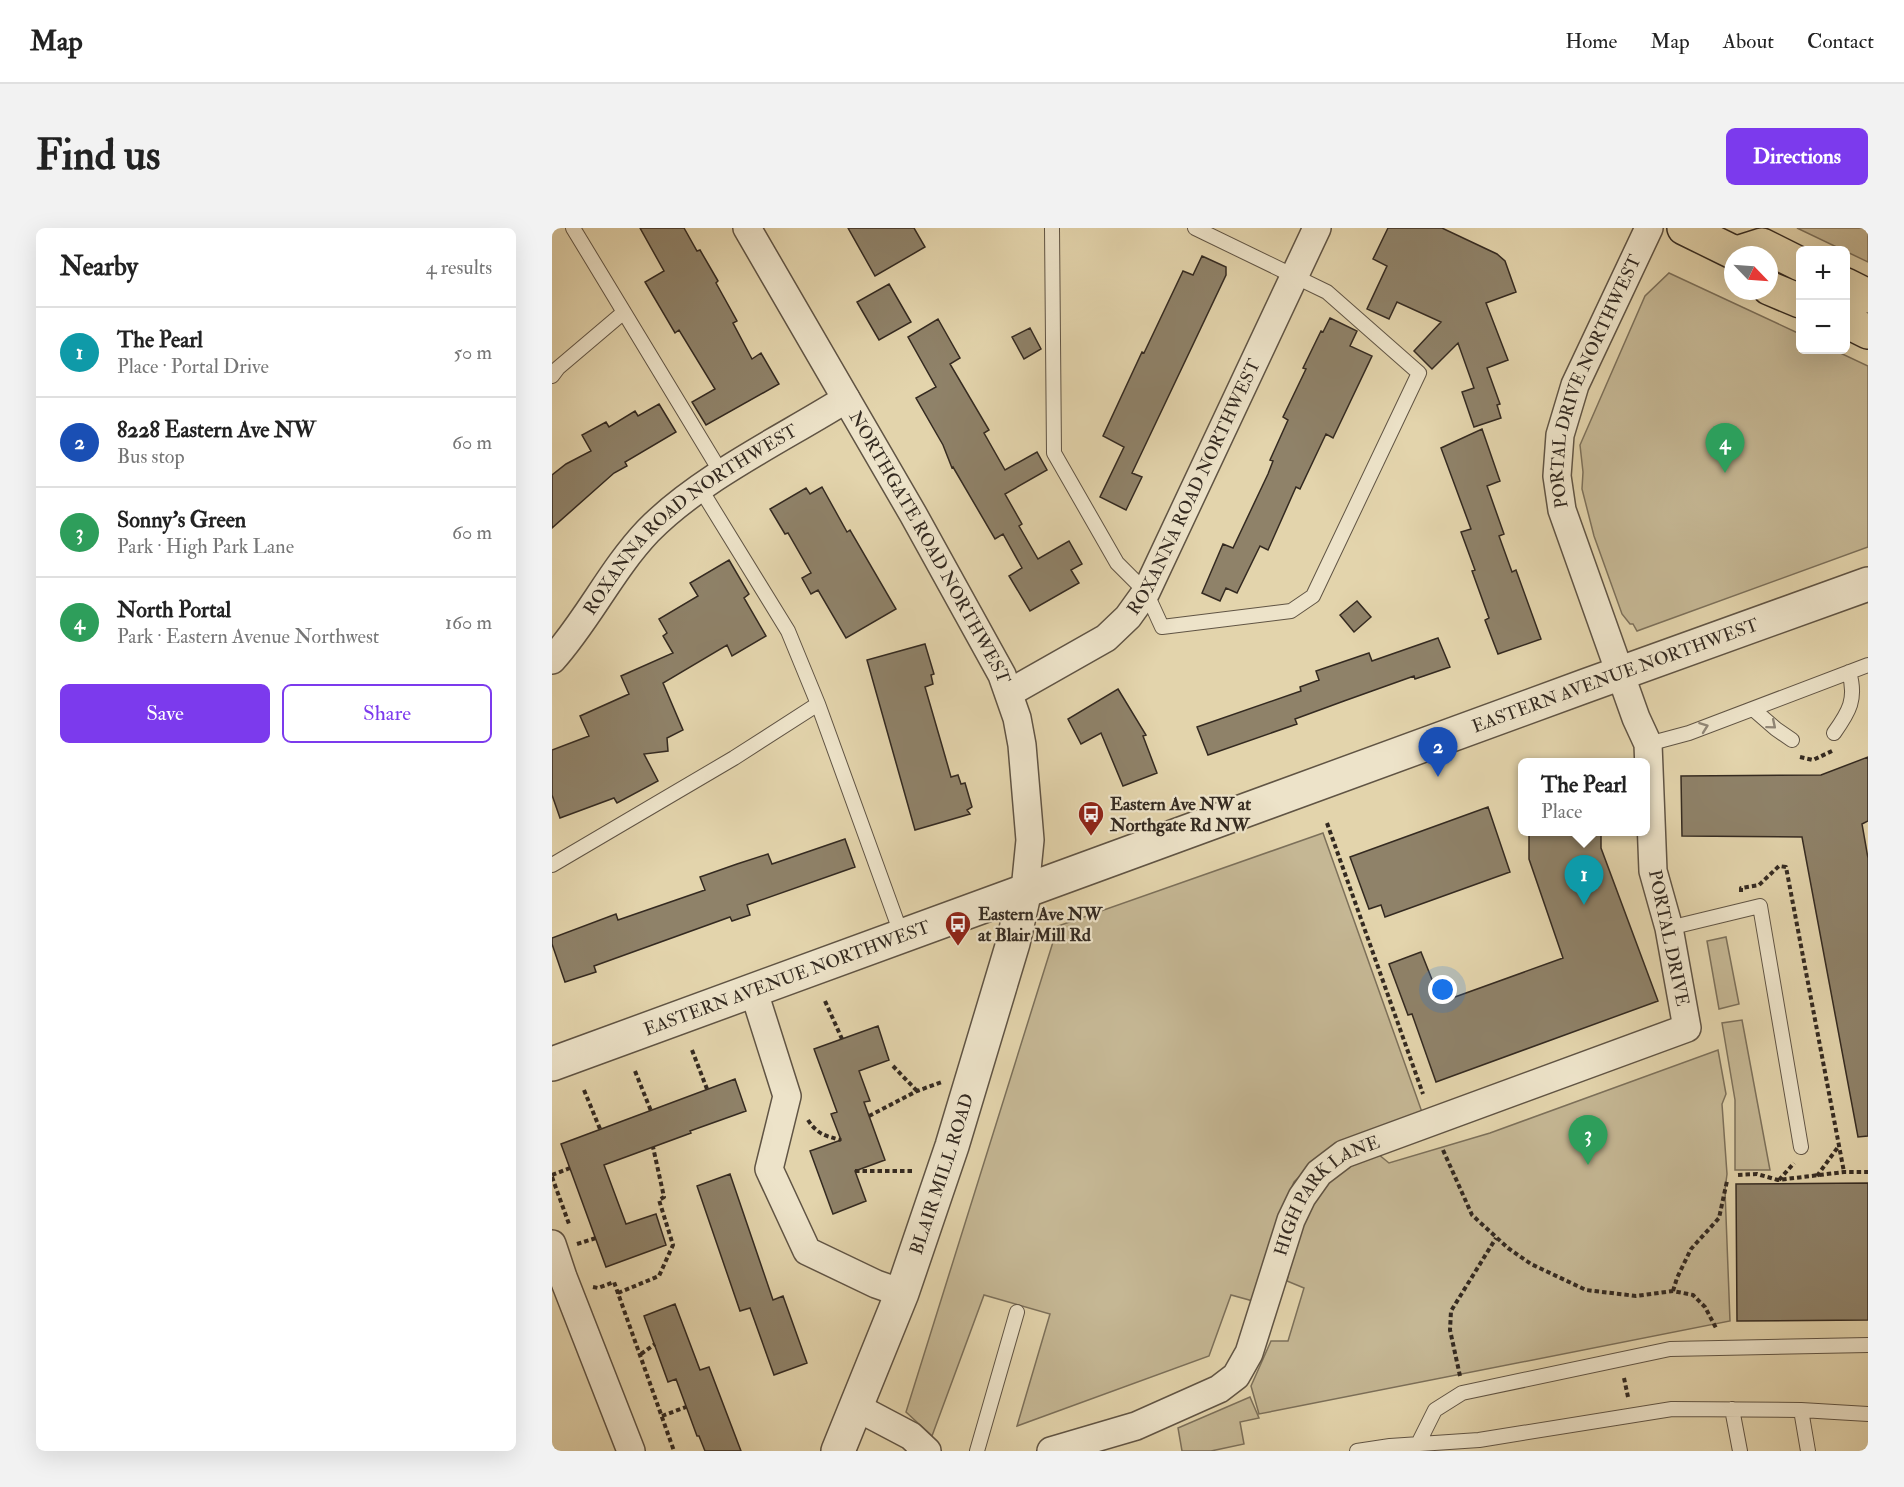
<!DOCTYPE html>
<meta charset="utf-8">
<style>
body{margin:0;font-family:"IM FELL Double Pica",serif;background:#f2f2f2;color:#222}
.controls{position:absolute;right:18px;top:18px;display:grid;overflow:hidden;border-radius:9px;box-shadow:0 6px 24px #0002}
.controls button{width:54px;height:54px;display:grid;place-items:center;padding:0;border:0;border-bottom:2px solid #e0e0e0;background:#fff;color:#222;font:30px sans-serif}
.compass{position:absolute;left:1172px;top:18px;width:54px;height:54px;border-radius:50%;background:#fff;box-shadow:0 6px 24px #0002;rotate:115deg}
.you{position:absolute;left:891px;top:762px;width:21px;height:21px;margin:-15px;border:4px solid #fff;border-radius:50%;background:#1a73e8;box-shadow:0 0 0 9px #1a73e833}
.badge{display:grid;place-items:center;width:39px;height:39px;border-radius:50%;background:#7c3aed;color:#fff;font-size:20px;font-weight:700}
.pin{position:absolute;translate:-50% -50px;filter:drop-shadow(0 2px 3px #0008)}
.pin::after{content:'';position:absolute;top:32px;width:21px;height:18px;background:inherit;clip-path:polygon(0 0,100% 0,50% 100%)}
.popup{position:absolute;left:966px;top:530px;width:132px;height:78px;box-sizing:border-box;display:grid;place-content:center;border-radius:9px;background:#fff;filter:drop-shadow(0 2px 4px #0005);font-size:20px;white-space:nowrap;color:#767676}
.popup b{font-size:22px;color:#222}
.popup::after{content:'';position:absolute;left:50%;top:100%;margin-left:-12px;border:12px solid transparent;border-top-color:#fff}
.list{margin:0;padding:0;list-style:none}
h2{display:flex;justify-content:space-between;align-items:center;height:78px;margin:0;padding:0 24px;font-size:26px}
h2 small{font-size:20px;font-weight:400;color:#767676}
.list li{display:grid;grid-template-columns:39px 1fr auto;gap:18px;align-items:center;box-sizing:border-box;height:90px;padding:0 24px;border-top:2px solid #e0e0e0}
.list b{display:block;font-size:22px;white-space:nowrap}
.list p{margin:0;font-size:20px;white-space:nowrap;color:#767676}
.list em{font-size:20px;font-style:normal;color:#767676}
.actions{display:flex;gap:12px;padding:18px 24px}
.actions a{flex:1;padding:14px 0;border:2px solid #7c3aed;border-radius:9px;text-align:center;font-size:21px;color:#7c3aed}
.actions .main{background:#7c3aed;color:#fff}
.map{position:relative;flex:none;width:1316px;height:1223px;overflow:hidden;border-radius:9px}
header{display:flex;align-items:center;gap:36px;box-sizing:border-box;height:84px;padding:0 30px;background:#fff;border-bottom:2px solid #e0e0e0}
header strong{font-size:28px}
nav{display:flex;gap:33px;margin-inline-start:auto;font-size:21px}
.intro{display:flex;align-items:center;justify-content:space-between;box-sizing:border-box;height:144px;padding:0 36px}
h1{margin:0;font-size:42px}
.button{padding:15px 27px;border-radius:9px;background:#7c3aed;color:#fff;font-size:21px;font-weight:700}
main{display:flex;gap:36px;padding:0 36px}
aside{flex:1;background:#fff;border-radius:9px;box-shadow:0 6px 24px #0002}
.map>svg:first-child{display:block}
.green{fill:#c5b794;stroke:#7c705a;stroke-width:1.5}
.building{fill:#8f8269;stroke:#342a21;stroke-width:1.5}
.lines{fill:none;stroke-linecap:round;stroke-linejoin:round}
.service-casing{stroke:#605444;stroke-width:16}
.minor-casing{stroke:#605444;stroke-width:30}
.tertiary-casing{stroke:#605444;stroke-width:36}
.primary-casing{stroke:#342a21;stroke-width:36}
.path{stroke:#342a21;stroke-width:4;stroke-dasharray:4.5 3;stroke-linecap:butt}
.service{stroke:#ede3c9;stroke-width:14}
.minor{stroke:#ede3c9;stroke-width:27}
.tertiary{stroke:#ede3c9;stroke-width:33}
.primary{stroke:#e3d4ac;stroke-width:33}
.oneway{stroke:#908675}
.labels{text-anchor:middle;stroke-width:4.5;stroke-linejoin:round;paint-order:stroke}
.street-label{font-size:18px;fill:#342a21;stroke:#ede3c9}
.poi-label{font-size:18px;font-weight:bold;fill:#342a21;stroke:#ede3c9;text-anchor:start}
</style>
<header>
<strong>Map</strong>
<nav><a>Home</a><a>Map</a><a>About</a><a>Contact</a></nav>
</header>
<div class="intro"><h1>Find us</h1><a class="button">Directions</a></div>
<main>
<aside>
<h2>Nearby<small>4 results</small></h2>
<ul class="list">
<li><span class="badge" style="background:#0f9aa8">1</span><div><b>The Pearl</b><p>Place · Portal Drive</p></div><em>50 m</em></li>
<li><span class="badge" style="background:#1a4fb4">2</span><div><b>8228 Eastern Ave NW</b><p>Bus stop</p></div><em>60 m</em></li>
<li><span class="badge" style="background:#2e9e5b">3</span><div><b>Sonny's Green</b><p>Park · High Park Lane</p></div><em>60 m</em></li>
<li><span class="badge" style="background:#2e9e5b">4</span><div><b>North Portal</b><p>Park · Eastern Avenue Northwest</p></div><em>160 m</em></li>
</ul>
<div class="actions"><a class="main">Save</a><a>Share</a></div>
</aside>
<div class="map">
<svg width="1316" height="1223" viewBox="0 0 1316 1223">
<rect width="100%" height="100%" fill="#e3d4ac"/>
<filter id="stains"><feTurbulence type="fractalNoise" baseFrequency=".00333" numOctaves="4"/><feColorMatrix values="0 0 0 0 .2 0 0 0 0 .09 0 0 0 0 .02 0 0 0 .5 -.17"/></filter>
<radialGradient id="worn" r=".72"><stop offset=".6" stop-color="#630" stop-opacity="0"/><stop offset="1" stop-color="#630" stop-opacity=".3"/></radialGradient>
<path class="green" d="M1245,0H1316V34Z
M1117,45L1248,106V122H1282L1316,138V319L1085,403L1081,396H1078L1070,386L1042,308L1030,261L1031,244L1028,217L1093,68Z
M771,605L871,887L771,926L742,954L732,977L701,1073L679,1067L657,1128L465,1198L498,1086L432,1067L380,1208L354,1184L506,698Z
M1174,709L1187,776L1167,781L1155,713Z
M1190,792L1218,942H1183V872L1170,795Z
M1166,822L1174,866L1170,876L1175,946L1173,962L1178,1093L707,1186L699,1158L719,1113H736L752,1060L735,1053C744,1009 757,957 799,935C807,931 818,929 826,926L837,935L938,905Z
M698,1169L707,1190L688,1194L692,1216L659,1223H630L626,1200Z"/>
<path class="building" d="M88,0H132L145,23L148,22L166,53L164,55L185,93L181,95L200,131L209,125L227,156L154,197L140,174L163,161L127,102L123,105L93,54L112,43Z
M296,0H362L373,19L323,48Z
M836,0H890L945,26L953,33L964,64L934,75L956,132L935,140L948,176L945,177L949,190L922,199L910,164L922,160L906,115L880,141L862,123L889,94L845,74L837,91L815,81L835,38L821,31Z
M650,28L674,39V47L580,245L590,249L574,282L548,269L572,219L551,208L590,124L592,125L631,43L641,47Z
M337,56L359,94L327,112L305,74Z
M778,90L805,103L798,118L820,128L781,210L774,206L748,261L744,259L716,322L708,318L685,365L674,360L668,373L650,365L671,316L681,320L716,246L721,233L718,232L736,192L731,189L754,141L751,140L769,103L771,104Z
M386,91L408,130L398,136L437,202L432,205L453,242L485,224L495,242L453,266L470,296L467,298L486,331L517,313L530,336L519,342L527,355L478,383L457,348L470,340L451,306L443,311L401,239L400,240L391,217L364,170L384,159L356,109Z
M478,100L489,121L472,131L460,109Z
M107,176L124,204L73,234L75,238L62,245L0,300V247L14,236L39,223L30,207L54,194L57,199L83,183L86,188Z
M930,201L948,253L935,258L952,306L947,308L960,344L964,342L989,411L946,426L933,392L937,390L920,343L923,342L909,304L919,301L889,220Z
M270,259L295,304L298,302L344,381L294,410L266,362L259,366L250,350L259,345L236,305L233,306L218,281L254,260L258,266Z
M177,332L197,366L192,370L214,408L180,428L175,417L111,455L131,502L115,510L116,523L92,526L106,553L65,575L62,570L8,590L0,567V522L37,508L28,488L77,466L69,448L121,425L111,408L115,405L107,391L146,368L138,355Z
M805,373L819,389L802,404L788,387Z
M886,410L898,439L863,451L862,448L792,473L743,491L745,496L656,527L645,499L749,463L748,459L767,452L764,443L817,425L820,433Z
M373,416L382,446L379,447L381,456L373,459L391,521L399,549L406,547L409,556L413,555L420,579L415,582L418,586L363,602L315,432Z
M566,461L594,507L591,508L605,545L571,558L549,505L529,516L516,491Z
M1316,529V593L1310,596L1316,630V908L1306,909L1250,609L1130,608L1129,548L1269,547Z
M936,579L958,644L833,689L829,677L817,681L798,629Z
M977,603H1049V620L1106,773L884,854L860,786L856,787L837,736L869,724L889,774L1011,730L977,631Z
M293,611L303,639L195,677L198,687L180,693L178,689L42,738L44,744L13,754L0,716V710L64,686L66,692L153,662L148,649L185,636L216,626L220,636Z
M326,798L337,832L307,843L318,873L312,874L333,932L303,943L314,973L281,986L258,923L289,912L279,886L285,884L262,821Z
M183,851L194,883L138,903L139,905L52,937L74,996L104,986L114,1017L54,1039L9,916Z
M178,946L221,1072L231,1068L255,1135L222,1147L198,1080L188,1083L145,958Z
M1316,955V1092L1185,1093L1184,956Z
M123,1076L148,1142L157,1139L189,1223H153L147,1208H145L124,1151L116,1154L92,1088Z"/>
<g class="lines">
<g class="service-casing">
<path id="service" d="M21,0L170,246
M500,0L502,225L565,335L594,364L610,399L739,383L761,368L867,145L775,64L643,0
M0,148L6,140L72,84
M148,260L236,403L266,476L350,708
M1201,481L1224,501L1240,512
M1282,505C1297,484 1305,471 1297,444
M1096,516L1137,505L1316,437
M0,637L182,530L266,476
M1117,700L1208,678L1249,919
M1180,1181L1188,1223
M1249,1182L1256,1223
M866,1216L883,1182L910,1165L1118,1121L1316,1117
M425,1223L465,1084
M805,1223L838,1218L927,1212L1120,1181L1249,1182L1316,1186"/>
</g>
<g class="minor-casing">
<g id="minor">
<path id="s1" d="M195,0L361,286L450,447L465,490L470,517L478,612L473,662"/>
<path id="s2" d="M0,432C36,392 59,342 96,303C148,250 230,211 294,171"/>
<path id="s3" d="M457,465L554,410L576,389L594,364L765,0"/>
<path d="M202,764L235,868L217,941L255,1023L324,1056L350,1065"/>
<path d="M0,1016L11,1049L79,1223"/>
<path d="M304,1179L359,1208L375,1223"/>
<path id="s4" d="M499,1223L584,1198L667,1161L684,1148L697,1125L739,992L750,969L767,945L792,926L1135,800L1117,700L1101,643L1096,516L1084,490L1010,282L1005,248L1008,207L1023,157L1097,0"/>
</g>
</g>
<g class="tertiary-casing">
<g id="tertiary">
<path id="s5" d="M0,836L1033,458L1316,356"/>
<path id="s6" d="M286,1223L350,1065L400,918L461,715L473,662"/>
</g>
</g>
<g class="primary-casing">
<path id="primary" d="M1132,0L1187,27
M1185,25L1210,17L1248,36
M1294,57L1316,68
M1217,60L1248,73
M1294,93L1316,104"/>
</g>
<path class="path" d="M1248,529L1261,532L1280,523
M775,595L871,866
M1189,664V660L1207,657L1227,638L1234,639L1292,944
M273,773L290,811
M140,822L155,861
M341,838L365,863
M83,843L99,883
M32,862L48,901
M317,888L365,863L390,854
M256,892C265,906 273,908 289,912
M891,922L920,987L956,1020L979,1036L1034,1062L1084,1068L1121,1063L1141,1067L1153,1079L1164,1100
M303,943H362
M0,947L18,940
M1186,947L1205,946L1226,952L1292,944H1316
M1265,948L1286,919
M0,949L17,996
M1227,952L1242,935
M25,1016L44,1010
M41,1059L46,1060L62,1054L122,1223
M1121,1063L1125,1050L1139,1021L1167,990L1175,953
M66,1065L107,1048L121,1017L107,972L112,969L101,919
M89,1126L103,1116
M908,1148L898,1102L899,1083L944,1010
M1072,1150L1076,1169
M110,1188L134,1179"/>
<use href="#service" class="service"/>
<use href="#minor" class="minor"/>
<use href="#tertiary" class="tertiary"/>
<use href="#primary" class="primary"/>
</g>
<defs><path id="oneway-chevron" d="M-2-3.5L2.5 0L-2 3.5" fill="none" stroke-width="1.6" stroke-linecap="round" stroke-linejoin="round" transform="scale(1.5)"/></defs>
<g class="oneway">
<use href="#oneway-chevron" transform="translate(1220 497) rotate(40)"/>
<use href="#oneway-chevron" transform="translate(1152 499) rotate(-20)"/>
</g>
<defs>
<g id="bus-pin" transform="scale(1.35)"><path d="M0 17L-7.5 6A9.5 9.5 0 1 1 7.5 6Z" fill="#8f2418" stroke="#ede3c9"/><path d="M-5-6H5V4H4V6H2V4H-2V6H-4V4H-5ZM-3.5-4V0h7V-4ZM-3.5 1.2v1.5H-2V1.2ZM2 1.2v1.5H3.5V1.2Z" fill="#fff"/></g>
</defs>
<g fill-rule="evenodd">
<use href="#bus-pin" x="539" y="586"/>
<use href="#bus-pin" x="406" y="696"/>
</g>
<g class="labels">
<g class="street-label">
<text dy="6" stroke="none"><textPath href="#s4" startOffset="1492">PORTAL DRIVE NORTHWEST</textPath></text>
<text dy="6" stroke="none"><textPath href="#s3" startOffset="288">ROXANNA ROAD NORTHWEST</textPath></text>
<text dy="6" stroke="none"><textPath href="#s2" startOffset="200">ROXANNA ROAD NORTHWEST</textPath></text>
<text dy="6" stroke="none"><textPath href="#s1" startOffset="368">NORTHGATE ROAD NORTHWEST</textPath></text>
<text dy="6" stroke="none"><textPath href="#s5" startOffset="1132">EASTERN AVENUE NORTHWEST</textPath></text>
<text transform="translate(1117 710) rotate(78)" y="6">PORTAL DRIVE</text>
<text dy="6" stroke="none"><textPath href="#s5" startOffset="250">EASTERN AVENUE NORTHWEST</textPath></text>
<text dy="6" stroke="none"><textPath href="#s6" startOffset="296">BLAIR MILL ROAD</textPath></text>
<text dy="6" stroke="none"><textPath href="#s4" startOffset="410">HIGH PARK LANE</textPath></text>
</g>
<g class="poi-label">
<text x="558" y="582">Eastern Ave NW at<tspan x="558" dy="21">Northgate Rd NW</tspan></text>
<text x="426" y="692">Eastern Ave NW<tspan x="426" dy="21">at Blair Mill Rd</tspan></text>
</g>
</g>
<rect width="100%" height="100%" filter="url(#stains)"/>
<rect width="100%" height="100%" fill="url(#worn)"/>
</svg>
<div class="controls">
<button>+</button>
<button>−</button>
</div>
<svg class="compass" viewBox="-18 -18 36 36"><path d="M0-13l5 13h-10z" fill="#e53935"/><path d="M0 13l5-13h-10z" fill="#767676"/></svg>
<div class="you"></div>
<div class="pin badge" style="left:1032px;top:677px;background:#0f9aa8">1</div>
<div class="popup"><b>The Pearl</b>Place</div>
<div class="pin badge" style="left:886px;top:549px;background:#1a4fb4">2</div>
<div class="pin badge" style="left:1036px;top:937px;background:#2e9e5b">3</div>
<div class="pin badge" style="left:1173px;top:245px;background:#2e9e5b">4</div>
</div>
</main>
